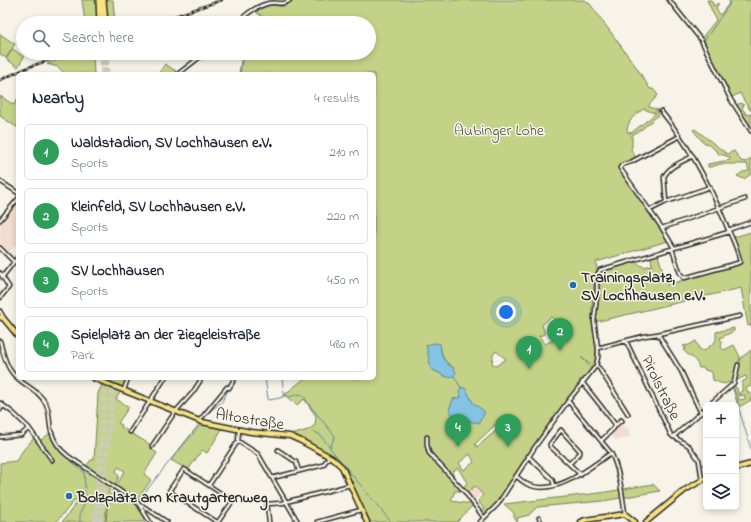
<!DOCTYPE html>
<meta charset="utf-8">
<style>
body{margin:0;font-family:"Indie Flower",sans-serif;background:#f2f2f3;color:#1f2937}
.controls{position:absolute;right:12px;bottom:12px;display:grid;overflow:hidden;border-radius:6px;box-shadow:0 2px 6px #0003}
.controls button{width:36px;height:36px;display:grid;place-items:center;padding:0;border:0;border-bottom:1px solid #e0e1e3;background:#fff;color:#1f2937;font:20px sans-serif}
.you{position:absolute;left:506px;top:312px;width:14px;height:14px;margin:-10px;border:3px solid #fff;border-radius:50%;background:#1a73e8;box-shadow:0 0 0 6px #1a73e833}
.badge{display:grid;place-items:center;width:26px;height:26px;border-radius:50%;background:#1f6fb2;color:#fff;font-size:13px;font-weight:700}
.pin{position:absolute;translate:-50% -33px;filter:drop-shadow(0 1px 2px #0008)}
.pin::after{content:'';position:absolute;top:21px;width:14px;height:12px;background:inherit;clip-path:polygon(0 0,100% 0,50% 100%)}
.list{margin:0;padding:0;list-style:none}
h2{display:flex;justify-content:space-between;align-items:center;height:52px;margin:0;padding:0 16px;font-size:17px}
h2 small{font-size:13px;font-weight:400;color:#747a83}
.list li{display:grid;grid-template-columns:26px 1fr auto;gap:12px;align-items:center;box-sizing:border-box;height:56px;margin:0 8px 8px;padding:0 8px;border:1px solid #e0e1e3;border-radius:6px}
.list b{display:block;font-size:15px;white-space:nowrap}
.list p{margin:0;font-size:13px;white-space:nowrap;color:#747a83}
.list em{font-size:13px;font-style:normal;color:#747a83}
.icon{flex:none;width:22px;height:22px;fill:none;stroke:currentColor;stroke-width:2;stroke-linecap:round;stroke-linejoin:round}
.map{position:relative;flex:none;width:751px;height:522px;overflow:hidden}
.search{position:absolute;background:#fff;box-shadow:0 2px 6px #0003;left:16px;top:16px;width:360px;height:44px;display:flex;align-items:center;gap:10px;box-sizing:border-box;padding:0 14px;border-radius:22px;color:#747a83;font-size:15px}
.panel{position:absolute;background:#fff;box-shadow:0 2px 6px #0003;left:16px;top:72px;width:360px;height:308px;border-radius:6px}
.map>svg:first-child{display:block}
.built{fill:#f0ddd0}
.green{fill:#c3d287;stroke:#777e59;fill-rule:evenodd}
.water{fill:#83c3e4;stroke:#60869a}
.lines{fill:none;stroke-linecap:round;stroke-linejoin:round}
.stream{stroke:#60869a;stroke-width:1}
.highway-tunnel{stroke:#cecbc2;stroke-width:5;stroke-dasharray:5 2.5;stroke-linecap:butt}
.minor-casing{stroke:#2b2b2b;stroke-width:5.5}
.major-casing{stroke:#2b2b2b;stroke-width:7}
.highway-casing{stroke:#2b2b2b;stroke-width:8}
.minor{stroke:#f7f3e8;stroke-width:2.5}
.major{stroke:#f7e281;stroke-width:4}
.highway{stroke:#f7e281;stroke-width:5}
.rail-casing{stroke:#2b2b2b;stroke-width:2.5}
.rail{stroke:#f7f3e8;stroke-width:1;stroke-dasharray:3;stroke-linecap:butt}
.poi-dot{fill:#1f6fb2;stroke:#f7f3e8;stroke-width:1.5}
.labels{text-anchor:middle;stroke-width:3;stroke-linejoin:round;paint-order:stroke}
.park-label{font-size:16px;fill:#515542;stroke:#f7f3e8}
.poi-label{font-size:16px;font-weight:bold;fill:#2b2b2b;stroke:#f7f3e8;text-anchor:start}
.street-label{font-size:16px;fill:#2b2b2b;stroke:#f7f3e8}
</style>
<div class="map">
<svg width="751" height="522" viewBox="0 0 751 522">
<rect width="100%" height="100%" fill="#f7f3e8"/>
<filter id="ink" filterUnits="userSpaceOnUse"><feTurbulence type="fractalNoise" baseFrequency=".025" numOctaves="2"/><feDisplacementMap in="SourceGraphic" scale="8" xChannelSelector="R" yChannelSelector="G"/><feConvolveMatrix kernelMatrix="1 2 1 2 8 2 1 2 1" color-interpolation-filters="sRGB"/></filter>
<g filter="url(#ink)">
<path class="built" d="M18,200V242L8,254L0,245V222Z
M621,424L629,430L630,437L616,440L610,434Z
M474,478L482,486L481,494L473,502L462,488Z"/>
<path class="green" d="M82,0H113L115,23H85Z
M291,0H585L590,4L637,68L650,89H653L658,95L649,105V107L658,110L654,113L644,109C635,114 627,121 627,132L631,133L659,111L661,113L642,129L632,135V146L631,149L636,158L619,169L668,241L596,262L597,269L595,274C594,290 591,307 592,322C593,337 599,351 594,366L593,367L581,357L592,369C569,396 547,424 528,454C516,472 501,501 485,514L482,510L484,509L478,501L483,495L475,486L467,493L463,487L467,483L458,468L452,472L455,480L462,491H455L451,501L471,504L473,505L457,522H370L344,467L337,460L291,435L308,430L315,425L316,416L304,399L297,405L284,395L305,378H374V74H239L241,61L246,53H369V23H271L256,12C260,10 263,7 268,6C280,3 280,12 291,0ZM551,317L560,325L559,337L545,344L539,336L545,334L542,325ZM440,344C442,357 443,360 454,368L447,377L431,369ZM496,351L506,359L496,366L492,364L493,355ZM495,425L498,429L477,447L475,444ZM470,454L474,462L464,470L459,463Z
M707,0H711L714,6L718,3V5L716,8L720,15L728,5L730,0H751V111L743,99L740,93L730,98L735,105L742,103L744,105L742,108L747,115L751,114V133L730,100L700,40L716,20Z
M0,34L15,44L6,58L0,54Z
M13,49L24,57L18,67L6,59Z
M77,53H93L94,74H65L58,67L47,64Z
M165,64L176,71L173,74H158Z
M0,96L14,105L18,98V128L0,116Z
M695,129L727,154L734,151L741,161L746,162L751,158V174L744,179L737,176L743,172L749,171L747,164H720L711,167H708V164L730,160V157L719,154L712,147L702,141L693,130Z
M751,232V325L748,326L741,288L595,322L599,275L601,272L635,262L644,267L652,265L651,257L658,255L667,285L742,263L734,237Z
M734,328V331L720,338L722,342L721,347L724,350L734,345L740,357L733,383L731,384L729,382C723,386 719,382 713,380L712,372L705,370L704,368H699C694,354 691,359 683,350L686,348L683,346L689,345L696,341L699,349L704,351L716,341V332Z
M751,350V386L746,388L749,394L751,393V400L739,407L733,385L737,388L739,400L745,399V395L740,396L739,393L742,391V382L747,379L746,376L741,378L735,382L741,358Z
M99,378H127L123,388L116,399L129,407L118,423L122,425L121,427L151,445L150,448L157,453L144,474L151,480L137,500L116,486L125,471L118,467L116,471L119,476L115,485L107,481L110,487L107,500L105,522H62L78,501L76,499L56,522H0V463L16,461L24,449L35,437L38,442L52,432C60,450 70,456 86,466L91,460H94L98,393L102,385Z
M201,424L222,429L207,453L202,450L188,470L171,460Z
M653,484L660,491L603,501L537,507L529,515L517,518L518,520L517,522L514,517V513L504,504L600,493Z
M113,489L138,503L148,521L147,522H106L108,501Z"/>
<path class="water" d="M435,343L440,344C441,349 441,356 444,360C447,365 453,366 456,372L454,376L447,377L431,369L426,345Z
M462,387L466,389L473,403L484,411V414L479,423L456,419L449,410L453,399L461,397L459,391Z"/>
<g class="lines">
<path class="stream" d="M671,0L705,43L718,70
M704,41L729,5L730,0
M719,72L730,95
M240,74L242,61L247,53
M736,105L744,117
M745,118L751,128
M454,376L461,388
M265,378L268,399L269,400L280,398L286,395L290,397L297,394L303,395L311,407L335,436L330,448L391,522
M282,378L284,394L282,397
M232,385L237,378
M732,386L751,449
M202,421L210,411L221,403L229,389
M312,431L319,434L330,447
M50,432C55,446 63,454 75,462V465L84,472L85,488
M138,501L200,423
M142,512L148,522
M80,522V513L84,505L85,491"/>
<path class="highway-tunnel" d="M102,53L103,74
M106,53L107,74
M95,522L106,378
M100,522L114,378"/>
<g class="minor-casing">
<path id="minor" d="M669,0L701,40L731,100L751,131
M237,23C245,15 255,7 266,4C275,0 282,7 290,0
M178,74L205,53
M661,111C690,146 710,185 727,227C732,238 738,249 740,262L738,263L684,278L680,273L672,249
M0,181L18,193
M666,202L664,177C669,166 682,162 693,156
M650,210L666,202L710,187
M0,220L18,199
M662,228L745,199
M728,230L751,222
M0,248L14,262
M674,248L662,228L620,168L622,165L631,162L680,136
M0,273L9,287L0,298
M3,276L18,257
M0,311L4,318
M658,334L681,371L701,413
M0,341C2,350 7,368 14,375C24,386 39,390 46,404C50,412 49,422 51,431C54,441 60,450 68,456L138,503L150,522
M626,341L671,435L689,446L699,460L702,480
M598,348L644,336L658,334L740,316
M596,366L599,368L628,414
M582,382L615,424L614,428L601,441
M124,390L128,378
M568,401L611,453C620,471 622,494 625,514
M0,403L12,412L29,428L52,460
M709,405L734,383L738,365
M0,410L3,405
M199,421L227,387L229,388L235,378
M616,425L621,420L622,421
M130,432L165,378
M0,437L21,435L29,428
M427,437V445L429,453L464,491L484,518
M673,437L706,408
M238,441L258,454L298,522
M152,446L175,412L193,392L202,378
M278,450L296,462L299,471
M528,456L552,479L554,485
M569,464L580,453V451L561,430L550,444V446L581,475
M516,476C520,479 524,483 529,485C557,496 590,467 611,453
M272,478L323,465L329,457
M209,485L238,441L239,430
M141,506H143L167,522
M539,518L541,522
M217,522L169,491L184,469L231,500L232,502L218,522
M269,522L267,504L282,503L350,485
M317,522L361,510
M480,522L498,504L535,447L568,401L596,366L598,357V348L594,321L597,295V276L600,270L729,232"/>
</g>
<g class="major-casing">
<path id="major" d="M0,317L4,319L18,336
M93,378L202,422L251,432L290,436L301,441L332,458L342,467L367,522
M736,468L751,464
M581,522L585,520L625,514L635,522
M646,522L685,490L706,478"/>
</g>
<g class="highway-casing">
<path id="highway" d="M99,0L100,23
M103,0L105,23"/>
</g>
<use href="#minor" class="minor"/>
<use href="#major" class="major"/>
<use href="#highway" class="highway"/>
<g class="rail-casing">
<path id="rail" d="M154,23L222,0
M0,80L29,67L69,53"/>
</g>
<use href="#rail" class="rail"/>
</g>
</g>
<g class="poi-dot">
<circle cx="573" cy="285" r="4"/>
<circle cx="69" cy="496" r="4"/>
</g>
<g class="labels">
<g class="park-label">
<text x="499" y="135">Aubinger Lohe</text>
</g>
<g class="poi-label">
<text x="581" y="282">Trainingsplatz,<tspan x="581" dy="18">SV Lochhausen e.V.</tspan></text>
<text x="77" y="502">Bolzplatz am Krautgartenweg</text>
</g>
<g class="street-label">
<text transform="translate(662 387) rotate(64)" y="6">Pirolstraße</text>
<text transform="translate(250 418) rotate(9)" y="6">Altostraße</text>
</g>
</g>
</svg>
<div class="controls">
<button>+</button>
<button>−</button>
<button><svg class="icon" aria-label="layers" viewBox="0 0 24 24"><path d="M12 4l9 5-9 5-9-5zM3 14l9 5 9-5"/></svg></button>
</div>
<div class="you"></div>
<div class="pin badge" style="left:529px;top:369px;background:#2e9e5b">1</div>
<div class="pin badge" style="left:560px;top:351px;background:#2e9e5b">2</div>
<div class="pin badge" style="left:508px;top:447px;background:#2e9e5b">3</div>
<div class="pin badge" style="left:458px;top:447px;background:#2e9e5b">4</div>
<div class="search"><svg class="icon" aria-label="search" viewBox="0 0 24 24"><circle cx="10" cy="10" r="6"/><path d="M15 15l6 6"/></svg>Search here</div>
<section class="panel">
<h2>Nearby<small>4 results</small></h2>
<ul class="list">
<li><span class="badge" style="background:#2e9e5b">1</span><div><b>Waldstadion, SV Lochhausen e.V.</b><p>Sports</p></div><em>210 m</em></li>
<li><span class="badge" style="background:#2e9e5b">2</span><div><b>Kleinfeld, SV Lochhausen e.V.</b><p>Sports</p></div><em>220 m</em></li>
<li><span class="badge" style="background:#2e9e5b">3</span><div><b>SV Lochhausen</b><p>Sports</p></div><em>450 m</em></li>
<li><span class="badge" style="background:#2e9e5b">4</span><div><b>Spielplatz an der Ziegeleistraße</b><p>Park</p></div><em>480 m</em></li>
</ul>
</section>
</div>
